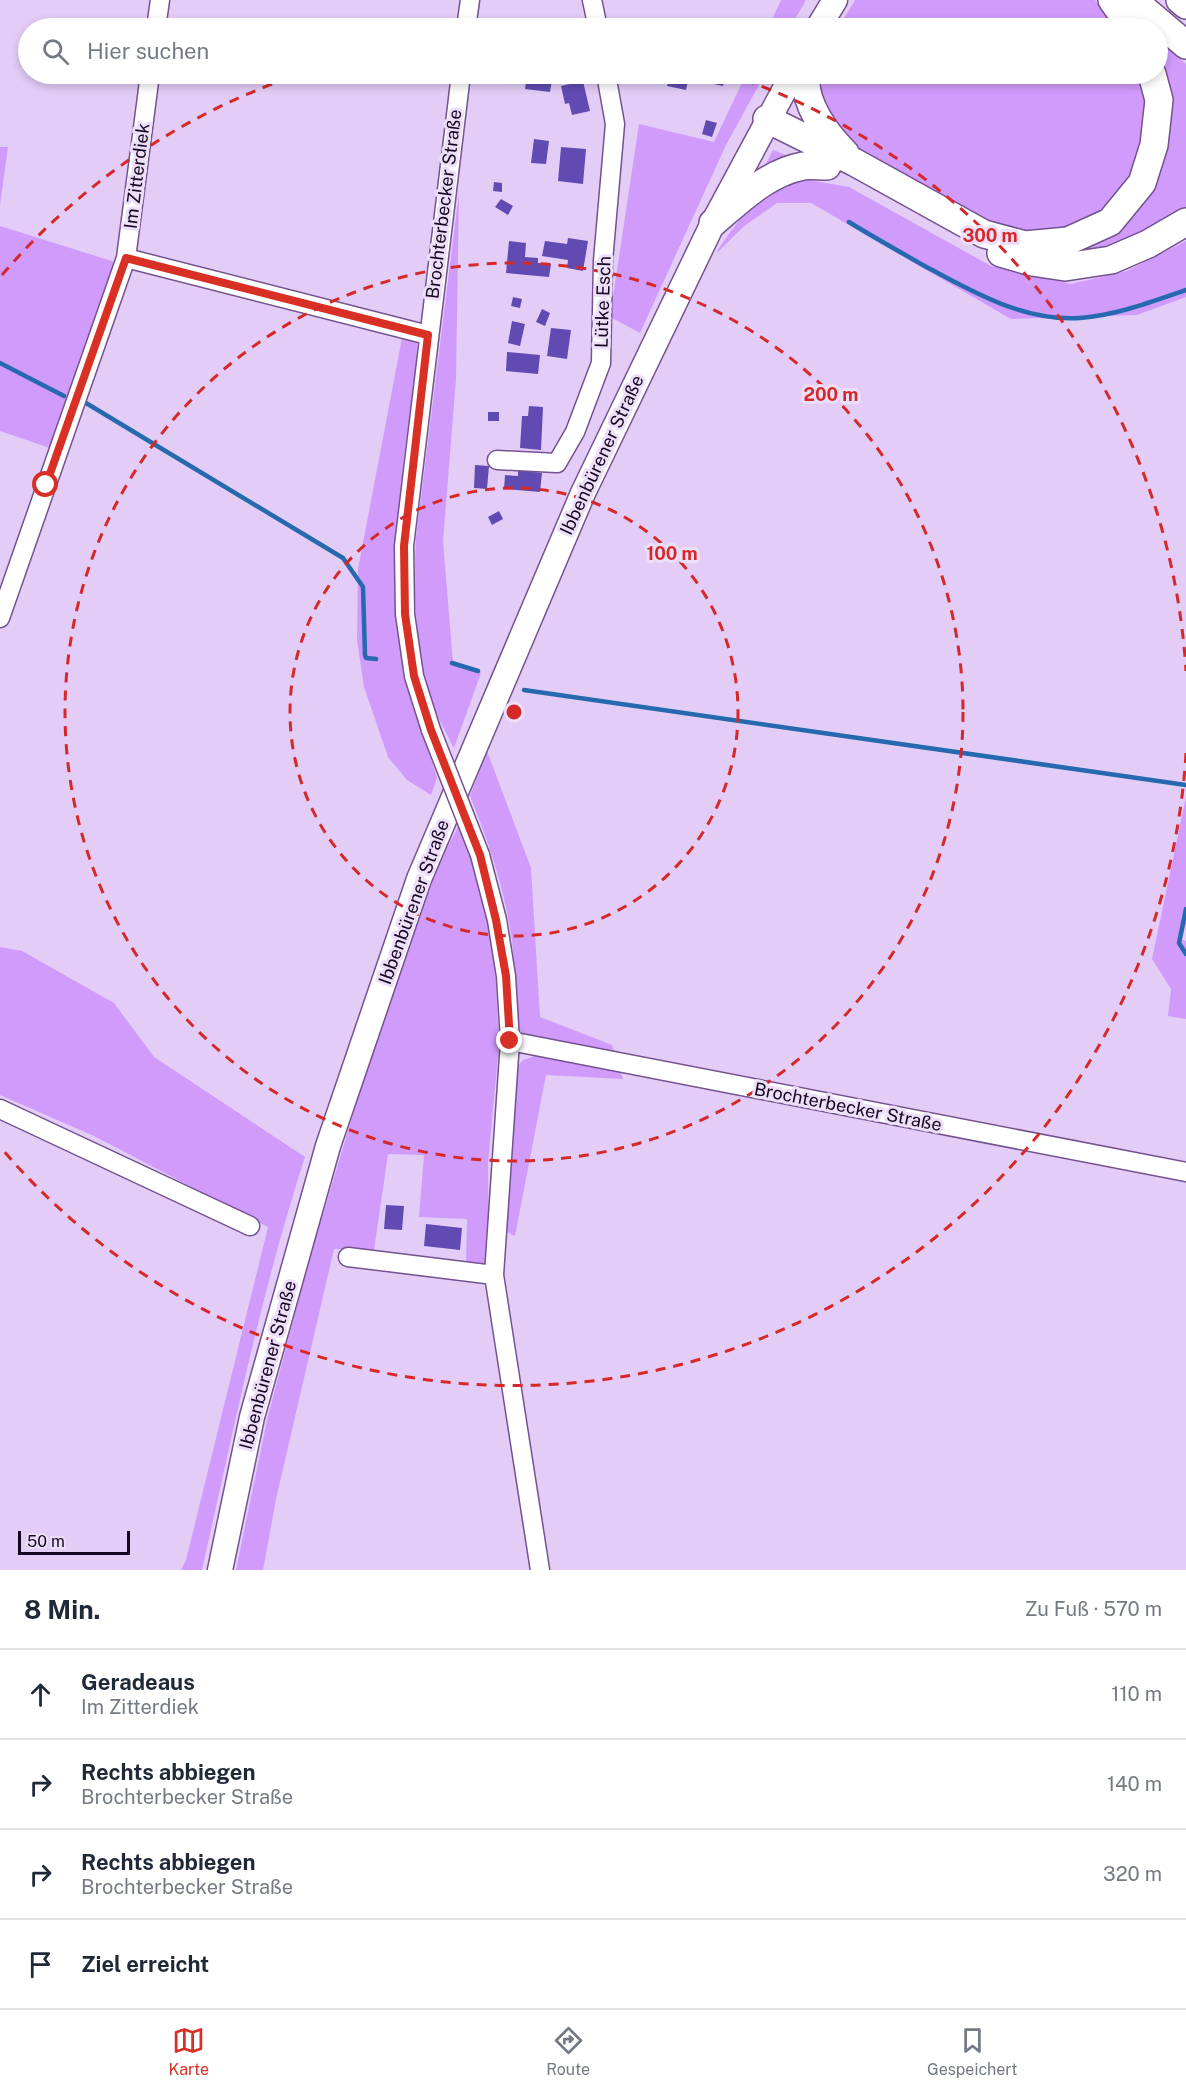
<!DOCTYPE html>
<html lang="de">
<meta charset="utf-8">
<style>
body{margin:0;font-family:"Public Sans",sans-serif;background:#f2f2f3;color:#1f2937}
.scale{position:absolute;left:18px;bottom:15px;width:112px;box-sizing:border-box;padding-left:6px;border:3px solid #15071f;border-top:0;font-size:16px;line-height:21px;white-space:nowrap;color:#15071f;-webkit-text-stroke:4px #eddefa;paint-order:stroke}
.stop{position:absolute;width:18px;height:18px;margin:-14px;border:4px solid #d93025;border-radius:50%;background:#fff}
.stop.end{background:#d93025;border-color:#fff;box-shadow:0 2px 6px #0008}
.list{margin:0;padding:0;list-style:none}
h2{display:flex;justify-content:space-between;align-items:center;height:78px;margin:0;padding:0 24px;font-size:26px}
h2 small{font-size:20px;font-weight:400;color:#747a83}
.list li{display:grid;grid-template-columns:39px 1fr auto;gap:18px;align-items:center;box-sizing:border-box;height:90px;padding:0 24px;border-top:2px solid #e0e1e3}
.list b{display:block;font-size:22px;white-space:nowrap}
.list p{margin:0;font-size:20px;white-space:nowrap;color:#747a83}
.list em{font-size:20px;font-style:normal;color:#747a83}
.icon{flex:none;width:33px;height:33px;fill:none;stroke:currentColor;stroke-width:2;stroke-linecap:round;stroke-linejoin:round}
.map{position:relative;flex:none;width:1186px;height:1570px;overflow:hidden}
.search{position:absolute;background:#fff;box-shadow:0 3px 9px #0003;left:18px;right:18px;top:18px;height:66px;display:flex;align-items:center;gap:15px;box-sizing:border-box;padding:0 21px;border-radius:33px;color:#747a83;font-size:22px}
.sheet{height:438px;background:#fff}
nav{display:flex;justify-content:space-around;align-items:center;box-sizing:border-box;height:84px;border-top:2px solid #e0e1e3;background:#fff;font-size:16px;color:#747a83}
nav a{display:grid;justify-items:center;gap:3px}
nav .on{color:#d93025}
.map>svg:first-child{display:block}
.green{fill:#d09bfb}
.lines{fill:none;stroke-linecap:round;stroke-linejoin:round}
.stream{stroke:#2669ae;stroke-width:4.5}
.building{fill:#614bb3}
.minor-casing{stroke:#74528f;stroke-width:21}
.major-casing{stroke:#74528f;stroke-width:27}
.highway-casing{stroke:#74528f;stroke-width:30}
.minor{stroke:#fff;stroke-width:18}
.major{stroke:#fff;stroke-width:24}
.highway{stroke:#fff;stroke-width:27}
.minor-bridge-casing{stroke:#74528f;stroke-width:21;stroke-linecap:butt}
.minor-bridge{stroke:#fff;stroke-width:18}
.route{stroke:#d93025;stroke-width:8}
.ring{fill:none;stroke:#d62828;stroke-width:3;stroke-dasharray:10 8}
.labels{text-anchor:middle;stroke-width:6;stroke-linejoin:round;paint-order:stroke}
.street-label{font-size:18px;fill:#15071f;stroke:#eddefa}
.centre{fill:#d62828;stroke:#eddefa;stroke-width:3}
.ring-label{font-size:18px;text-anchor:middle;font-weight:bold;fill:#d62828;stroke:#eddefa;stroke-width:6;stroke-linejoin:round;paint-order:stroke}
</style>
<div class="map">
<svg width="1186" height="1570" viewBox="0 0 1186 1570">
<rect width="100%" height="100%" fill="#e3cdf7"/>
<path class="green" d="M781,0H806L790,28H768Z
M855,0H1095L1120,28H838Z
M1158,41L1186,64V215L1095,258L1003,246L1126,214L1162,75L1158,61Z
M746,74H765L726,145L640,333L610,317L639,124L714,142Z
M821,74H1143L1148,116L1132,178L1110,206L1086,223L1038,234L1001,228L865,155L839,130L822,100Z
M0,147H8L0,205Z
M773,150L793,158L760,175Z
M808,180L849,187L991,266L1071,284L1127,271L1186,241V297L1137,315L1011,319L811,203H777L743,227L718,252L717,251C731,231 756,194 779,183C786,180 799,181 808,180Z
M459,192L456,379L443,541L453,663L481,673L454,748C445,731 435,713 429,694C415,643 413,590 416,538Z
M0,226L115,262L50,448L0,431Z
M402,338L417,343L416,366L404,457L394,566L395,594L398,628L407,681L437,778L431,795L407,780L388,757L364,687L357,640L358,569Z
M487,751L531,868L540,1017L612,1045L615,1054L522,1037C513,1006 516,973 512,941C505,890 489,843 470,796Z
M1186,797V922L1182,940L1186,941V1019L1168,1016L1171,989L1152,959Z
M459,825L472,857L487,908L494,946L499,1045L488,1162L489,1266L466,1264L467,1219L419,1217L424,1155L388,1154L374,1250L334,1249L276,1499L263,1570H236L267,1420L309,1260L358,1098L428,882Z
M0,947L22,951L114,1003L154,1057L305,1157C261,1292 233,1432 202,1570H181L186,1560L268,1227L94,1136L0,1095Z
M538,1055L619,1068L623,1079L546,1075L515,1236L505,1231L517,1067L523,1060Z"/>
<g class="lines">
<path class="stream" d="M849,222C873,237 897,250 921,264C969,290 1023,322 1080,318C1117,315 1151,302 1186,290
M0,363L64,396
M86,403L343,558L363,587L365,655L366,658L376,659
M452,663L478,671
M524,690L1186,785
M1186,909L1179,943L1186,954"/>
</g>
<path class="building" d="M569,18L571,28H552L551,22Z
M527,74H553L550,92L525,89Z
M670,74L689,76L686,90L667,86Z
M701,74H726L723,86L700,81Z
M583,81L590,111L572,115L569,103L565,104L561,86Z
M706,120L717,123L712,137L702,134Z
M534,139L549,141L546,164L531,163Z
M561,147L586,149L583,184L558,181Z
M494,182L502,183V192L493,191Z
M501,199L513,206L508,215L495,207Z
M568,238L588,241L583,271L567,268L568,260L542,256L545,241L567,244Z
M509,241L526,243L525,257L538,258V263L551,264L549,277L506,273Z
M513,297L522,299L520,308L511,306Z
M542,309L550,313L545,326L536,322Z
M512,321L525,324L520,346L508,343Z
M551,328L571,330L567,359L547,356Z
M507,352L540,355L538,374L506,371Z
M529,406L543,407L541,450L520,448L522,416H528Z
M488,412H499V421H488Z
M475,465L489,466L487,489L474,488Z
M518,470L542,473L540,492L504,489L505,475L518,476Z
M499,511L503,519L492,525L488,517Z
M386,1205L404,1206L402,1230L384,1229Z
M426,1224L462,1228L460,1250L424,1246Z"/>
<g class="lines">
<g class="minor-casing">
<path id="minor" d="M592,0L598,28
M156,28L160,0
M466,28L470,0
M126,258L428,335
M497,460L557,463L575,432L601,363L603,261L615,124L606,74
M0,618L126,258L150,74
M431,730L414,676L405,614L404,546L461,74
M480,855L497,920L506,976L510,1041L494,1275L540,1570
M510,1041L1186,1172
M0,1109L250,1226
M348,1257L494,1275"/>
</g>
<g class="major-casing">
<path id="major" d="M818,28L835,0
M220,1570L252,1417L328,1146L419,879L583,493L713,223L793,74"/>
</g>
<g class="highway-casing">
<path id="highway" d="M1112,0L1132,28
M1133,0L1186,45
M1180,0L1186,5
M806,74C803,103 825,133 845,153
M767,119L854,162L984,234L1025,245L1068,241L1110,222L1142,183L1154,145L1159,100L1152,74
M713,223C740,200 767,173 803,166C810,165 819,166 827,166
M1001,253L1032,262L1065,267L1111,260L1148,244L1186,222"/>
</g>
<use href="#minor" class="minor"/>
<use href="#major" class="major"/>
<use href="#highway" class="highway"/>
<g class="minor-bridge-casing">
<path id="minor-bridge" d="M431,730L480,855"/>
</g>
<use href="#minor-bridge" class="minor-bridge"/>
</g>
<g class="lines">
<path class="route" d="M46,485L126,258L428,335L404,546L405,614L414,676L431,730L480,855L496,920L506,976L510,1041"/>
</g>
<g class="ring">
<circle cx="514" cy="712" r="224"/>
<circle cx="514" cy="712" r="449"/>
<path d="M1186 753A673 673 0 0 1 2 1149M2 275A673 673 0 0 1 300 74M728 74A673 673 0 0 1 1186 671"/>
</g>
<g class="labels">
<g class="street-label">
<text transform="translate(137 176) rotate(-83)" y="6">Im Zitterdiek</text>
<text transform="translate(444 204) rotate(-83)" y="6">Brochterbecker Straße</text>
<text transform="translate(603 302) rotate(-88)" y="6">Lütke Esch</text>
<text transform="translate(602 455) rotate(-65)" y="6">Ibbenbürener Straße</text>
<text transform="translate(414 902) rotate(-70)" y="6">Ibbenbürener Straße</text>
<text transform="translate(848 1107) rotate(11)" y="6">Brochterbecker Straße</text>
<text transform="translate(268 1365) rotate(-75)" y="6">Ibbenbürener Straße</text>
</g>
</g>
<circle cx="514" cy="712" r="9" class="centre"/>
<g class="ring-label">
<text x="990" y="242">300 m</text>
<text x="831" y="401">200 m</text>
<text x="672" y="560">100 m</text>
</g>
</svg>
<div class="scale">50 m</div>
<div class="stop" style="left:46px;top:485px"></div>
<div class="stop end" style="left:510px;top:1041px"></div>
<div class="search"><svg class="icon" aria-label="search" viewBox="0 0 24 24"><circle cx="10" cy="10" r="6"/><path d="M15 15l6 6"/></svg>Hier suchen</div>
</div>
<section class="sheet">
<h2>8 Min.<small>Zu Fuß · 570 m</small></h2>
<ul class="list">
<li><svg class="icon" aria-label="ahead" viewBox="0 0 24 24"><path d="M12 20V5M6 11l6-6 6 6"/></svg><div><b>Geradeaus</b><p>Im Zitterdiek</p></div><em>110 m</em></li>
<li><svg class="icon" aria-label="right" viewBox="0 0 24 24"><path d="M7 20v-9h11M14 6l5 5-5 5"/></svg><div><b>Rechts abbiegen</b><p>Brochterbecker Straße</p></div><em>140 m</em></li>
<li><svg class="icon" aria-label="right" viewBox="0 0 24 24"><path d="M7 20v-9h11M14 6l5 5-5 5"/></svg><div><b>Rechts abbiegen</b><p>Brochterbecker Straße</p></div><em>320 m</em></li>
<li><svg class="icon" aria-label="arrive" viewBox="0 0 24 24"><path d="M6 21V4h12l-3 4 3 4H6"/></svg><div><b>Ziel erreicht</b></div></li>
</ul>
</section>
<nav>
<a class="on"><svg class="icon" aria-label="map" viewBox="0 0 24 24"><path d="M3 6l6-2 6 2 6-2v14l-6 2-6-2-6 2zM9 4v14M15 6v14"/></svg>Karte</a>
<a><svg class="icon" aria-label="directions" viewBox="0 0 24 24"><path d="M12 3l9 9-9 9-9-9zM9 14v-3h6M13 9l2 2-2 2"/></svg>Route</a>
<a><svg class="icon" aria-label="saved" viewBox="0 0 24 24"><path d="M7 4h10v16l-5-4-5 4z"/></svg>Gespeichert</a>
</nav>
